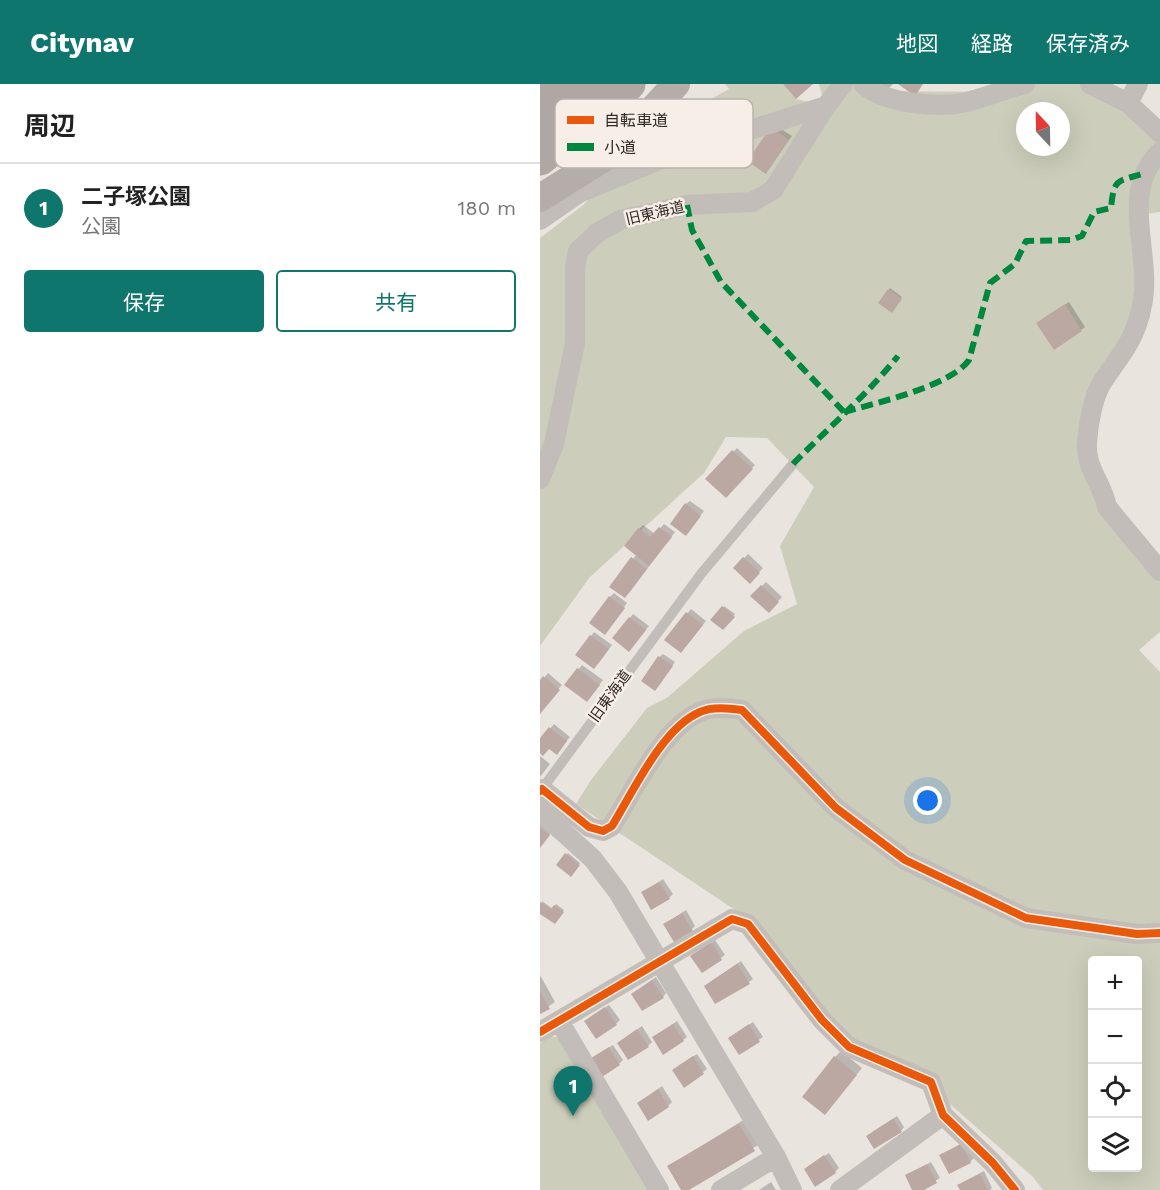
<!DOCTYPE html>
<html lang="ja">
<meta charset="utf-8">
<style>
body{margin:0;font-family:"Work Sans","Noto Sans JP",sans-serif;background:#f2f2f2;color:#222}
.controls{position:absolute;right:18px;bottom:18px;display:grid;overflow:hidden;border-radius:6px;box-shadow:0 6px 24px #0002}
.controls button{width:54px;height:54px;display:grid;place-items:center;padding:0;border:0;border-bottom:2px solid #e0e0e0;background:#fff;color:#222;font:30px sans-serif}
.compass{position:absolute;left:476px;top:18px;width:54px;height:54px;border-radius:50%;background:#fff;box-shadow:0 6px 24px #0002;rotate:338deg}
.you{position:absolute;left:388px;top:717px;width:21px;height:21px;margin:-15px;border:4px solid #fff;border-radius:50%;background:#1a73e8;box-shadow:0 0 0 9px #1a73e833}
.badge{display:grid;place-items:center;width:39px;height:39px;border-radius:50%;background:#0f766e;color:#fff;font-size:20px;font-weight:700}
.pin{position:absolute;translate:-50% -50px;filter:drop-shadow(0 2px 3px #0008)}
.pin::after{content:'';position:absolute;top:32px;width:21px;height:18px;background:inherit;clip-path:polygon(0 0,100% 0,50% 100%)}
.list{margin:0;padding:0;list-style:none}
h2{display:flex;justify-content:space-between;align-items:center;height:78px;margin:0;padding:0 24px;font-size:26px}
h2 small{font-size:20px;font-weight:400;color:#767676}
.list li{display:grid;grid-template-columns:39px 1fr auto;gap:18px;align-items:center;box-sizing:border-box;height:90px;padding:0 24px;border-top:2px solid #e0e0e0}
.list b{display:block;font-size:22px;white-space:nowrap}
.list p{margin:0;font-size:20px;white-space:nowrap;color:#767676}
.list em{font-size:20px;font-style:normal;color:#767676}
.actions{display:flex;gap:12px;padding:18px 24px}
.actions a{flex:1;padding:14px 0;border:2px solid #0f766e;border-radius:6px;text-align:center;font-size:21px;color:#0f766e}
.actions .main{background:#0f766e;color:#fff}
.icon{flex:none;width:33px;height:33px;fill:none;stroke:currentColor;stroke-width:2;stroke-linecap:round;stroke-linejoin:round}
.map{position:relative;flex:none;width:620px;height:1106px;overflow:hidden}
header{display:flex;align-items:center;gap:36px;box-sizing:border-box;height:84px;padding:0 30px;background:#0f766e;color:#fff}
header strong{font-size:28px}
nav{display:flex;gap:33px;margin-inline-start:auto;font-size:21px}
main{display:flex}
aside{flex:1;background:#fff}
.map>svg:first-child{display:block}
.green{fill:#cccebb;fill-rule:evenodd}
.shadow{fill:#0003}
.building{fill:#bca8a2}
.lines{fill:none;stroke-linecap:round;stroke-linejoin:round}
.service{stroke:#c3bdb9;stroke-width:10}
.minor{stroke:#c3bdb9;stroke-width:20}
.secondary{stroke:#b4ada9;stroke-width:28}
.trunk{stroke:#aea7a4;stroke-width:33}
.quiet{stroke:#00873e;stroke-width:6;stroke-dasharray:12 6;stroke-linecap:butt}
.cycleway-casing{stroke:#f7eee7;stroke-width:11}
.cycleway{stroke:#e8590c;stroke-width:8}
.labels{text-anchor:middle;stroke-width:5;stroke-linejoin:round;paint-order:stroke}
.street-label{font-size:15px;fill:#332a28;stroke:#f7eee7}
.key{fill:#f7eee7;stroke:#bcb3ae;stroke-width:1.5}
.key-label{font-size:16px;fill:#332a28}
</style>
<header>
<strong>Citynav</strong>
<nav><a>地図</a><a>経路</a><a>保存済み</a></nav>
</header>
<main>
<aside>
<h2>周辺<small></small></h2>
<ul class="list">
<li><span class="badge">1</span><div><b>二子塚公園</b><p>公園</p></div><em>180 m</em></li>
</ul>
<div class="actions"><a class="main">保存</a><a>共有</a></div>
</aside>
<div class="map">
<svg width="620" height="1106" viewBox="0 0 620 1106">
<rect width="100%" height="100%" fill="#eae4df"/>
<path class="green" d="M185,0H243L256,15L285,22L279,0H322L330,7L454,8L492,0H548L620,54V128L598,131L604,211L545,333L567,423L620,475V548L599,566L620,588V1106H503L493,1093L379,993L294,949L213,838L36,720L51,696L107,624L128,613L204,547L257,520L240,462L274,403L227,354L186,353L164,389L50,493L0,562V154L42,122L110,56L150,27L189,5ZM485,27H521V63H485ZM552,876H598V1084H552Z
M11,952L20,954L109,1106H0V959Z"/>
<path class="shadow" d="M340,0H353L348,5Z
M235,41L252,52L229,84Z
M350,204L362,213L352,227L349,206Z
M529,218L545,243L541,246L502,235Z
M197,364L215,381L186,412L167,395Z
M150,417L164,427L149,446L146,420Z
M124,440L135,448L89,509L71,502L97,470L86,461L99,445L103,441L115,450Z
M208,470L223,484L210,498L195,484Z
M226,498L242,513L229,527L212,512Z
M74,509L87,519L68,545L70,513Z
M184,522L195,530L183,544L173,536Z
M151,525L166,537L145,563L126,555Z
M93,530L109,542L93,562L90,534Z
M54,548L72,561L58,580L51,552Z
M123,570L135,578L119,601V573Z
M42,581L63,596L50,613L26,600Z
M8,589L22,601L0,626V599Z
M14,640L30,653L20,665L9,663L0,667V657Z
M0,672L10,680L0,693Z
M0,737L12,747L0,763Z
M28,769L40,779L31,791L18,781Z
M123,795L133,810L129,814L103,809Z
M2,817L13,825L16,820L24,826L17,837L0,828Z
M146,826L155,842L152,845L125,840Z
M175,856L185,871L162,887L152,872Z
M201,877L213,895L209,898H170Z
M0,891L15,918L0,928Z
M116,893L126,909L123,913L93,910Z
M69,921L80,936L76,940L50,933Z
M137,937L147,953L143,956L114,953Z
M213,938L223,953L200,969L190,954Z
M102,942L112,958L108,962L78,959Z
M73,961L83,976L79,980L53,973Z
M301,967L322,984L285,1029L295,973Z
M157,970L167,985L144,1002L138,982Z
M122,1002L132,1018L128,1022L99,1019Z
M357,1032L364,1043L361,1047L332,1048Z
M205,1035L220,1060L143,1106L129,1082Z
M425,1057L434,1074L430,1078L401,1072Z
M289,1069L299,1084L295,1088L265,1085Z
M391,1078L400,1094L380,1106H374L367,1092Z
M444,1087L452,1104L450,1106H421L419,1102L423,1098Z
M231,1098L236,1106H219Z"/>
<path class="building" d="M243,0H273L256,15Z
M358,0H383L375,12Z
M231,43L249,56L226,90L207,77Z
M348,205L362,215L352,229L338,219Z
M525,220L542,247L514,266L496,239Z
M192,366L213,385L186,414L165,395Z
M145,419L161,432L146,452L130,440Z
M119,443L132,453L109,482L84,462L98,444L110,453Z
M91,473L107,485L85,514L69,503Z
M203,473L220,489L210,500L193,484Z
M221,501L239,518L229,529L210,512Z
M69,512L85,524L65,551L49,539Z
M182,522L195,533L183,546L170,536Z
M146,528L163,541L141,569L124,556Z
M89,533L106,546L89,568L72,554Z
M50,551L69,565L54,585L35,571Z
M118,572L133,582L115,607L101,597Z
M37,584L60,601L47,618L24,601Z
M3,592L20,606L0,630V596Z
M9,643L27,657L17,671L9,665L3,672L0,669V654Z
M0,744L10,751L0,764Z
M25,769L40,781L31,793L16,781Z
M119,798L130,815L111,826L101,808Z
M0,818L11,825L14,821L24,828L15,840L0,830Z
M142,829L153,847L134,858L123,840Z
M171,858L182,876L162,889L150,872Z
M197,880L210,900L175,920L164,902Z
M112,896L124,914L102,927L91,910Z
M0,907L10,925L0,930Z
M65,923L77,941L56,955L44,937Z
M133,940L144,957L123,971L112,953Z
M209,940L220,958L199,971L188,954Z
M97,945L109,963L88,976L77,959Z
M69,963L80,981L59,995L48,976Z
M153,972L164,990L144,1004L132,986Z
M294,972L317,991L285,1031L262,1013Z
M118,1005L129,1023L108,1037L97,1019Z
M353,1035L362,1048L334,1065L326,1052Z
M199,1040L215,1067L149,1106H141L127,1082Z
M421,1060L431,1079L409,1090L399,1071Z
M284,1071L296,1089L275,1103L264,1085Z
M387,1080L397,1099L384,1106H372L365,1091Z
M440,1090L448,1106H420L417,1101Z"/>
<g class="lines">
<path class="service" d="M2,705L161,490L253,380"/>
<path class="minor" d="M323,0C342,19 396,24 422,19C443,15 464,5 485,0
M550,0L588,19L620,49
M588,19L598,0
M620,68C578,108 613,172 602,221C596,255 581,270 563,297C553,312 548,341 547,359C545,384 563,400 567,423L620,487
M0,136L39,109L131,71L286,22
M0,395L14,360L35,259V184L38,167L57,149L80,136L147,121L212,118L233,106L286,22L303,0
M0,707L2,705L49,743L63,747L72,742C93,708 122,644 160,628C172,622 189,624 202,626L296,724L365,776L486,834L597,850L620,849
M0,727L53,775L78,808L236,1073L252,1106
M19,937L119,1106
M0,948L192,835L208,840L282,936L309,963L391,998L403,1031L453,1079L475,1106
M181,1106L236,1073
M300,1106L403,1031"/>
<path class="secondary" d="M0,114L75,67L136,0"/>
<path class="trunk" d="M0,14L14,0
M0,51L50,0
M0,75L72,18L89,0"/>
<path class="quiet" d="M147,121L152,146L181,198L304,328
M304,328C336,319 411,302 429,276L450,199L475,180L486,157L531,156L542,152L554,128L571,124C574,93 577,98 605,89
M253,380C288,344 327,311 358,272"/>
<g class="cycleway-casing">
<path id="cycleway" d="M0,707L2,705L49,743L63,747L72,742C93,708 122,644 160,628C172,622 189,624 202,626L296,724L365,776L486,834L597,850L620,849
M0,948L192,835L208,840L282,936L309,963L391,998L403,1031L453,1079L475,1106"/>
</g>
<use href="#cycleway" class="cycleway"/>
</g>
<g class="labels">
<g class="street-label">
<text transform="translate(115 129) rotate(-13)" y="5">旧東海道</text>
<text transform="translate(70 612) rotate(-54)" y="5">旧東海道</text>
</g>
</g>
<rect x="15" y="15" width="198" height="69" rx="9" class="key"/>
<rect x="27" y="32" width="27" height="8" fill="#e8590c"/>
<rect x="27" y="59" width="27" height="8" fill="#00873e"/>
<g class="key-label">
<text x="64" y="42">自転車道</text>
<text x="64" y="69">小道</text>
</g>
</svg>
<div class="controls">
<button>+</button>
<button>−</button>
<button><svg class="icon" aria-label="locate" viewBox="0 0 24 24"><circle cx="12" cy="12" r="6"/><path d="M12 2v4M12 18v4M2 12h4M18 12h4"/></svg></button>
<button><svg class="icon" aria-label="layers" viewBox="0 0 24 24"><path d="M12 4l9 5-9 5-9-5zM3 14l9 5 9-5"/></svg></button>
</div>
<svg class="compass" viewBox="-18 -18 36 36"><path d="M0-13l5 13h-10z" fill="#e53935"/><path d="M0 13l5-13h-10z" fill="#767676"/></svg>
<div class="you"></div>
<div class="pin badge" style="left:33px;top:1032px">1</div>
</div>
</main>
